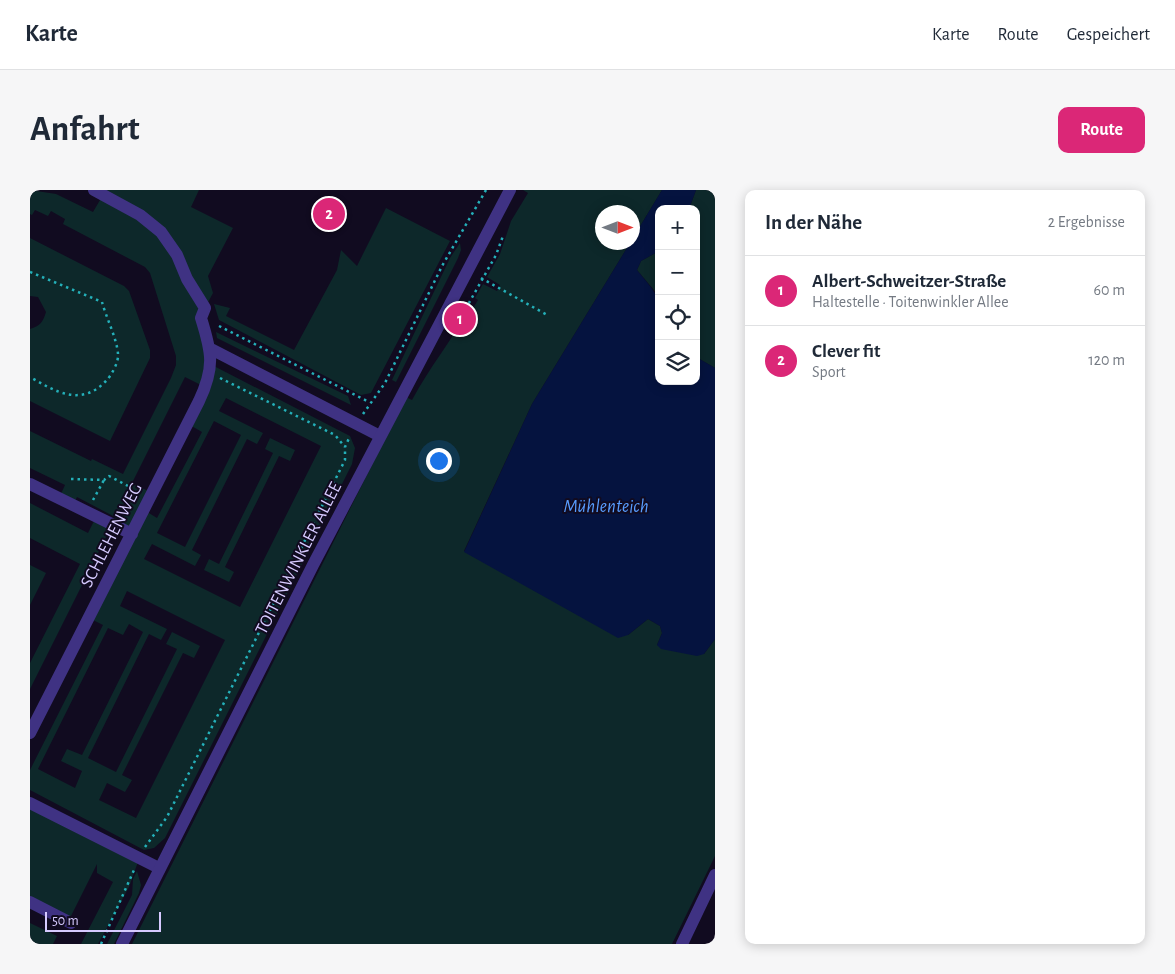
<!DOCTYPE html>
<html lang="de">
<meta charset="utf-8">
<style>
body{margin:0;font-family:"Alegreya Sans",sans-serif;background:#f6f6f7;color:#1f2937}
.controls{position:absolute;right:15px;top:15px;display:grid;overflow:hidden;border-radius:10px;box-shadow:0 2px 12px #0003}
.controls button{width:45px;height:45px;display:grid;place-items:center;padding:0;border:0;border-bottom:1px solid #e0e1e3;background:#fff;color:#1f2937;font:25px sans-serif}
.compass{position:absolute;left:565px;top:15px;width:45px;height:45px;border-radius:50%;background:#fff;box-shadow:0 2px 12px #0003;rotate:90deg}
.scale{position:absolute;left:15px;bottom:12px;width:116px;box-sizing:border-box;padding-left:5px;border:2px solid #d6caff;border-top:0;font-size:14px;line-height:18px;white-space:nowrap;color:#d6caff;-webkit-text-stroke:4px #110b20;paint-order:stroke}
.you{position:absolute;left:408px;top:270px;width:18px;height:18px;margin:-12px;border:4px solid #fff;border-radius:50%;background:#1a73e8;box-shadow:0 0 0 8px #1a73e833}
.badge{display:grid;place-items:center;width:32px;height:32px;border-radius:50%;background:#db2777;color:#fff;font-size:16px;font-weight:700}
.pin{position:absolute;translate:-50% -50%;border:2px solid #fff;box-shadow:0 1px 5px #0006}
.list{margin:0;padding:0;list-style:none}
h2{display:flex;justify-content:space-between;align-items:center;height:65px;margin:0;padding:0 20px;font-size:21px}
h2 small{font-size:16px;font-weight:400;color:#747a83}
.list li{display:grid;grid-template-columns:32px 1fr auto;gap:15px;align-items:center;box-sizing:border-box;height:70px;padding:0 20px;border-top:1px solid #e0e1e3}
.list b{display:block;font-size:19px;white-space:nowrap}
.list p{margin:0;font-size:16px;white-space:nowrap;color:#747a83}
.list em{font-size:16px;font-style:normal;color:#747a83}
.icon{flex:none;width:28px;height:28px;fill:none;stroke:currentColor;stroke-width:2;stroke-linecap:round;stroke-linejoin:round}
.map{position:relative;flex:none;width:685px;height:754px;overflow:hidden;border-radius:10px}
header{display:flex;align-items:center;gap:30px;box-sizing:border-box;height:70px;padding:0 25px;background:#fff;border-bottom:1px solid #e0e1e3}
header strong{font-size:24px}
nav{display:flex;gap:28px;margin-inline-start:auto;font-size:18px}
.intro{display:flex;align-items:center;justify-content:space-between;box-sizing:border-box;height:120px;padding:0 30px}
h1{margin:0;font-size:35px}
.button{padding:12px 22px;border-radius:10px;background:#db2777;color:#fff;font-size:18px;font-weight:700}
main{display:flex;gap:30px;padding:0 30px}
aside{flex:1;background:#fff;border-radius:10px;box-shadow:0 2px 12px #0003}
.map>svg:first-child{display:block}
.green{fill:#0d282a;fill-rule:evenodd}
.water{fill:#05133f}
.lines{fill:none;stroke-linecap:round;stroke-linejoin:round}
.path{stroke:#24b0b9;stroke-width:2.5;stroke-dasharray:2.5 4;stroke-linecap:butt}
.pedestrian{stroke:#3f3283;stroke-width:12}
.minor{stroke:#3f3283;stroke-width:12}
.tertiary{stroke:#3f3283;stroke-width:12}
.labels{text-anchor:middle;stroke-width:4;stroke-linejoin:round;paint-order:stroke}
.street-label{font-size:18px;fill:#d6caff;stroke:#110b20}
.water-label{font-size:19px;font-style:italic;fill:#589dff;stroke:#110b20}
</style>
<header>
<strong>Karte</strong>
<nav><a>Karte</a><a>Route</a><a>Gespeichert</a></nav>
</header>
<div class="intro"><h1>Anfahrt</h1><a class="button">Route</a></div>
<main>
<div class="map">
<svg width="685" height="754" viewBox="0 0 685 754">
<rect width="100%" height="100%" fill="#110b20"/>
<path class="green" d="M0,0L26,4L63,22L73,5L64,0H169L161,17L203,38L178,86L183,103L175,118L182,175L320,246L325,258L322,274L135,648L124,658L114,660L0,600V580L73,435L59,428L101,344L82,335L0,499V473L50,374L0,348V313L58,343L66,327L82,335L85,327L47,307L43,315L29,308L35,295L0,278V241L61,271L62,269L93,284L141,188L146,175V166L120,83L115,77L33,34L35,29L21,21L18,26L5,20L2,25L0,24ZM155,187L175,197L158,234L172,242L127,328L114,320L122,303L102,293ZM196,208L291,256L210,417L114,369L122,354L165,376L171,365L162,360L217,249L227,254L233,243L189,221ZM184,231L211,245L155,357L127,343ZM97,401L195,450L106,628L69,610L77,593L95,602L102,590L92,585L153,463L164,468L170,456L142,442L136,454L147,459L86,582L58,568L119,444L131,450L137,439L90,416ZM99,434L113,442L52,565L37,559L31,571L52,581L45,598L8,579L78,438L93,445Z
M493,0H632L603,48L602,22H572V52L600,53L502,214L434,361L598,445L618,429L630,436L632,443L627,455L674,464L685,449V666L642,754H102L376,207L382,210C399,178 422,150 439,119L442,120L448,110L445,108L453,94L467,101L470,95L457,87L470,64L481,31L498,3Z
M666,0H685V178L666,167V19H659Z
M356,18L420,51L341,203L331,205L189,130L184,114L200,118L196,126L264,160L307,80L311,60L327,76Z
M0,48L94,96L99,101L120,160V168L80,251L0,211V139C10,136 13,132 16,122L8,107L0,106Z
M430,53L431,60L428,68L366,192L362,190L420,68Z
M629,61V106L607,80L611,71Z
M186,142L318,206L321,215L187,148Z
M240,248L265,260L260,271L249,266L195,377L204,382L199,392L174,380L179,369L189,374L243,263L235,259Z
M0,375L16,383L0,415Z
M0,613L109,669L99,697L68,754H51L83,692L67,683V674L40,728L0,708Z
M107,681L111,695L109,703L84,754H77L102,705L103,689Z
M0,733L27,746L23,754H0Z"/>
<path class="water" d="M632,0H666L659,19H629V61L611,71L607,80C620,97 637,110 626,134L629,141V191H666V167L685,178V449L674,464L667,466L631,459L627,455L632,443L630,436L618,429L598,445L588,448L434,362L502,214L600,53L602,52L603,48Z"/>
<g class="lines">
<path class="path" d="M0,82L72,112C76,127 87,149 88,164C89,172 81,186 76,191C51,217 26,202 0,187
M451,88L519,126
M189,136L339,212
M426,136L466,65L473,46
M190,188L305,245L315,257
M333,224L355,193L412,76L456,0
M41,289L74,290L79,286L100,297
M63,310L74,290
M115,657L137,627L315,270V257L320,246
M71,754L104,680"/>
<path class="pedestrian" d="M0,712L41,733"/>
<path class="minor" d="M181,159L350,246
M0,294L102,344
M0,543L169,211C185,177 182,163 171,128L175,118L157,89L147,65L131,42L110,25L64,0
M0,613L129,678
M652,754L685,685"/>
<path class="tertiary" d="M92,754L283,375L480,0"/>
</g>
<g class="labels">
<g class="street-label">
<text transform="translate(81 345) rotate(-63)" y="6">SCHLEHENWEG</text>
<text transform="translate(268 368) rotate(-63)" y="6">TOITENWINKLER ALLEE</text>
</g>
<g class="water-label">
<text x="576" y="322">Mühlenteich</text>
</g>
</g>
</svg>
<div class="controls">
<button>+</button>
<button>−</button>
<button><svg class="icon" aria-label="locate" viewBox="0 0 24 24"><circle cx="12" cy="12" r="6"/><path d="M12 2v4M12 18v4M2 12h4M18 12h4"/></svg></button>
<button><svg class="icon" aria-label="layers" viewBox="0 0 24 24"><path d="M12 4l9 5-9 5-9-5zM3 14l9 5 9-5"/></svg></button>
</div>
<svg class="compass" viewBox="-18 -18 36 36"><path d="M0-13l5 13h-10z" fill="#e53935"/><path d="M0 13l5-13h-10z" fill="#747a83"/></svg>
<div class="scale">50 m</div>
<div class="you"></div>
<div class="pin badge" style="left:430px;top:129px">1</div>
<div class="pin badge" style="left:299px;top:24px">2</div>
</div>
<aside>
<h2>In der Nähe<small>2 Ergebnisse</small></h2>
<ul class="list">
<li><span class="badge">1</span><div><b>Albert-Schweitzer-Straße</b><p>Haltestelle · Toitenwinkler Allee</p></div><em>60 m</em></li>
<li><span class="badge">2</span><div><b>Clever fit</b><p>Sport</p></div><em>120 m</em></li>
</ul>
</aside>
</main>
